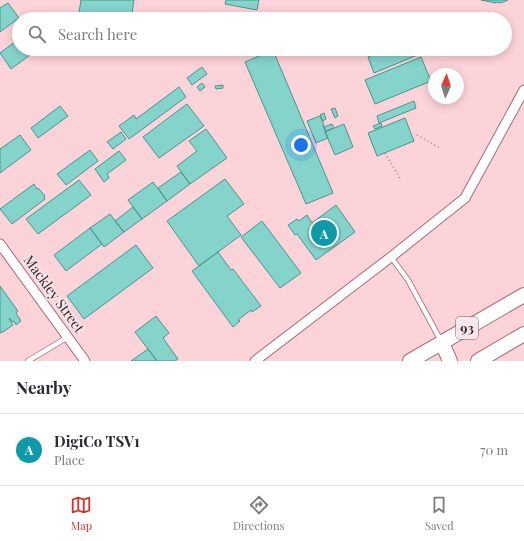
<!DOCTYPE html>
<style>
body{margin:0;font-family:"Playfair Display",serif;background:#f7f7f7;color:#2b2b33}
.compass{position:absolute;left:428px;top:68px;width:36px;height:36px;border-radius:50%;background:#fff;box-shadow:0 2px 10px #0003;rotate:3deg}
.you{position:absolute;left:301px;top:145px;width:14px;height:14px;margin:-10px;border:3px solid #fff;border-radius:50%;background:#1a73e8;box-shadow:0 0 0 6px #1a73e833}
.badge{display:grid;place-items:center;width:26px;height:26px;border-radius:50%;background:#d93025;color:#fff;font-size:13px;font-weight:700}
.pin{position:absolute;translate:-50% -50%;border:2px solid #fff;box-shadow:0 1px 4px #0006}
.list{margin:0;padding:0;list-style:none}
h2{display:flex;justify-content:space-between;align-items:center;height:52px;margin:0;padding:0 16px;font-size:17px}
h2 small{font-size:13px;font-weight:400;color:#7c7c81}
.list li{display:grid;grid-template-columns:26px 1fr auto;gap:12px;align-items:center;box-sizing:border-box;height:72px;padding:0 16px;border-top:1px solid #e1e1e2}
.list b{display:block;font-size:15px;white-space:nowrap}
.list p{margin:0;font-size:13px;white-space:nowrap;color:#7c7c81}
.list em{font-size:13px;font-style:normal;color:#7c7c81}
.icon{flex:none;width:22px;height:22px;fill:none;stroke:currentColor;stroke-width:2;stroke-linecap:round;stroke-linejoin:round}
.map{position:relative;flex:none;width:524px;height:361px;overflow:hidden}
.search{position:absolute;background:#fff;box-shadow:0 2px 10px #0003;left:12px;right:12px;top:12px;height:44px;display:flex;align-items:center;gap:10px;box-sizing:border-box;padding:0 14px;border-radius:22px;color:#7c7c81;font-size:15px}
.sheet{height:124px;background:#fff}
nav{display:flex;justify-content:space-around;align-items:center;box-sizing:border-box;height:56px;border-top:1px solid #e1e1e2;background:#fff;font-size:11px;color:#7c7c81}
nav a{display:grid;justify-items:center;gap:2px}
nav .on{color:#d93025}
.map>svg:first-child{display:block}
.building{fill:#85d4cb;stroke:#46958d}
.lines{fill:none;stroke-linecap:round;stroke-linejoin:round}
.lane-casing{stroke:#a76a76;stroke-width:6}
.street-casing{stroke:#a76a76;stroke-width:11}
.primary-casing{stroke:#a76a76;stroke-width:16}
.path{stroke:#a17f85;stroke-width:1.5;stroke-dasharray:1 3;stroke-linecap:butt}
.lane{stroke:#fff;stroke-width:4.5}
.street{stroke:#fff;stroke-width:9}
.primary{stroke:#fff;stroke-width:14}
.labels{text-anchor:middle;stroke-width:3.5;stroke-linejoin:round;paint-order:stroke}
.shield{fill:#f6e8ea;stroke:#6f595d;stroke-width:1}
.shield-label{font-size:13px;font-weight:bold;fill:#351c21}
.street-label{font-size:14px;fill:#351c21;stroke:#f6e8ea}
</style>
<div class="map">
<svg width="524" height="361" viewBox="0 0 524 361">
<rect width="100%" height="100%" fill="#fcd3d9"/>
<path class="building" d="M81,0H134L131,19H78Z
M226,0H259L257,10L225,4Z
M481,0H508L501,3L496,2V3Z
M8,3L19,18L0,32V8Z
M54,15L57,19H46L48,18L49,19Z
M19,39V49H38L11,69L0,53Z
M386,49H418L420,54L374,73L368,57Z
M273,50L333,193L306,204L245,62Z
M421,57L431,81L375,104L365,80Z
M202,67L207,74L192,85L187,78Z
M202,83L205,87L200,91L197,87Z
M223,85V88L216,89L215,86Z
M179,87L186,97L129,139L119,126L134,115L136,119Z
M414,101L416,108L379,123L377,116Z
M187,104L204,126L159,158L143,137Z
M60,106L68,116L38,138L31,128Z
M335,108L338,116L335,118L331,109Z
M324,113L326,119L323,121L320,115Z
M320,116L324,125L323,126L328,138L316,143L307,121Z
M405,118L414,141L377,156L368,133Z
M381,123L382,126L375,129L373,126Z
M332,124L334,128L326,131L324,127Z
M344,124L353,147L335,155L325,132Z
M206,129L227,158L190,184L177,166L197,151L189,141Z
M121,132L126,139L113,149L107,142Z
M20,135L31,150L0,173V149Z
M90,150L98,161L66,185L57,174Z
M119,151L126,160L107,174L109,178L104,182L95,169Z
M181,172L190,184L167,201L158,188Z
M225,179L244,204L227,216L241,235L199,266L167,221Z
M79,180L91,195L38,234L26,219Z
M153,182L167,201L142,219L128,200Z
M34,184L37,189L38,188L45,196L44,197L45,199L12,224L0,209Z
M336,205L355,232L316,260L297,234L295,235L288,225L297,219L299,221L307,215L312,223Z
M133,207L142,219L124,232L115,221Z
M110,214L124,232L104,247L90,228Z
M262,221L301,273L280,288L241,237Z
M90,228L102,244L66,271L54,255Z
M136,245L153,268L84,319L67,296Z
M218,252L231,270L233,269L261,306L252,312L251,310L238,320L240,321L233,327L192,271Z
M0,286L18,311L16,313L21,321L16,325L14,321L12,322L10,318L9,319L13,325L3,332H2L0,333Z
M156,316L169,333L163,338L178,359L175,361H157L135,332Z
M148,349L157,361H131Z"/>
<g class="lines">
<g class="lane-casing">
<path id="lane" d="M391,257L408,280L441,341
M28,361L68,337"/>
</g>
<g class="street-casing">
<path id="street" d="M0,244L85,361
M255,361L391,257L465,198L524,90"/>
</g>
<g class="primary-casing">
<path id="primary" d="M442,343L450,361
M410,361L524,295
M478,361L524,334"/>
</g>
<path class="path" d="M417,135L440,148
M385,153L401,180"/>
<use href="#lane" class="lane"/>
<use href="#street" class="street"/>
<use href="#primary" class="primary"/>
</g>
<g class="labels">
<rect class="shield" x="456" y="317" width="22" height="22" rx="3"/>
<g class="shield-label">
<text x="467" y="333">93</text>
</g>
<g class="street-label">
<text transform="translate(54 294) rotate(54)" y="5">Mackley Street</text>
</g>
</g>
</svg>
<svg class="compass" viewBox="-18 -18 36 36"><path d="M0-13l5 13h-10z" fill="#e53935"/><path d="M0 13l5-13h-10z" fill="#7c7c81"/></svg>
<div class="you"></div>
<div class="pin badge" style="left:324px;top:233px;background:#0f9aa8">A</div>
<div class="search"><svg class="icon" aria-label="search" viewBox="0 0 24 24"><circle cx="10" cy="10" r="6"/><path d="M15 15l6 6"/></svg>Search here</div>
</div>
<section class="sheet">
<h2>Nearby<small></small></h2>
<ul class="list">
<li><span class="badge" style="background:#0f9aa8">A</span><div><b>DigiCo TSV1</b><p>Place</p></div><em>70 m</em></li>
</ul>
</section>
<nav>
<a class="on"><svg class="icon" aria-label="map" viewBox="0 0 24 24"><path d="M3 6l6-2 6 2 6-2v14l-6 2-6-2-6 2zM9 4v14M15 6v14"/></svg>Map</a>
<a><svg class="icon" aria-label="directions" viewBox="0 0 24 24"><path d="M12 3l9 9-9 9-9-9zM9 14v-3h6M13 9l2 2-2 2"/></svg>Directions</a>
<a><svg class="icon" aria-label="saved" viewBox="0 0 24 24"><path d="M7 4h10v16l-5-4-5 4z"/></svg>Saved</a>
</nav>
